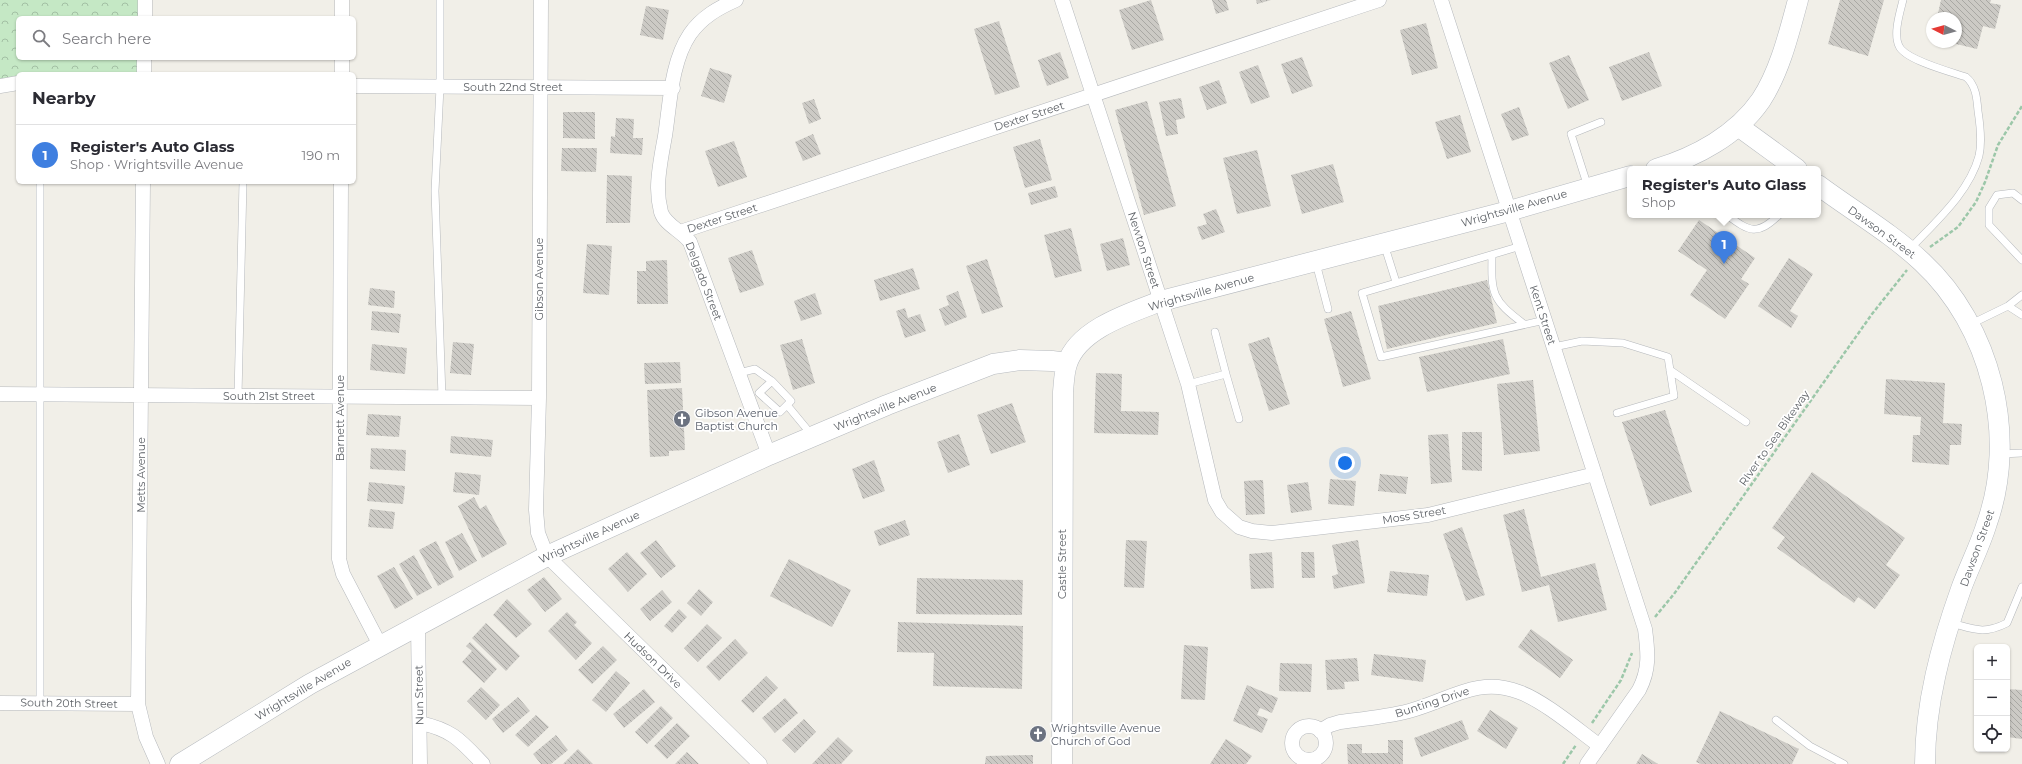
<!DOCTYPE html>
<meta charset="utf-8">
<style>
body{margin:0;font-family:Montserrat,sans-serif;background:#f7f7f7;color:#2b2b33}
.controls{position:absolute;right:12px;bottom:12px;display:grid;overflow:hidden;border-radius:6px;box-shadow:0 1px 3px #0004}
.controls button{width:36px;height:36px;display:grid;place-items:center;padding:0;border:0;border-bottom:1px solid #e1e1e2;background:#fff;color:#2b2b33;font:20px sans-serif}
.compass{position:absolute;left:1926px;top:12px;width:36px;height:36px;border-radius:50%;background:#fff;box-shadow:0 1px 3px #0004;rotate:276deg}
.you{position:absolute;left:1345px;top:463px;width:14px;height:14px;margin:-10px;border:3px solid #fff;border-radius:50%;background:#1a73e8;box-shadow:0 0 0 6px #1a73e833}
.badge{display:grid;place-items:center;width:26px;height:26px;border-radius:50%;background:#ea4335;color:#fff;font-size:13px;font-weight:700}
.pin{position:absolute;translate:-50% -33px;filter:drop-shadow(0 1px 2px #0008)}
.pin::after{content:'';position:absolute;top:21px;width:14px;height:12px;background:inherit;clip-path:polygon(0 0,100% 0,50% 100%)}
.popup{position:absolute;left:1627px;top:166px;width:194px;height:52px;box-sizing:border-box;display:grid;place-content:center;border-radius:6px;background:#fff;filter:drop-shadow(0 1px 3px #0005);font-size:13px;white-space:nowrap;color:#7c7c81}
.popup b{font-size:15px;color:#2b2b33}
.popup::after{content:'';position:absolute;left:50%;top:100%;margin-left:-8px;border:8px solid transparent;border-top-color:#fff}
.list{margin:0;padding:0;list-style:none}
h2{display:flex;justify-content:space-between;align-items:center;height:52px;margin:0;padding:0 16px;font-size:17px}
h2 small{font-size:13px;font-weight:400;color:#7c7c81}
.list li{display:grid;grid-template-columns:26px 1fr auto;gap:12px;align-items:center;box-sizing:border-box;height:60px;padding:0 16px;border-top:1px solid #e1e1e2}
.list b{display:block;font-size:15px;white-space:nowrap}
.list p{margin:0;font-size:13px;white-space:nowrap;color:#7c7c81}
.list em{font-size:13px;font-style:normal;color:#7c7c81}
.icon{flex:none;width:22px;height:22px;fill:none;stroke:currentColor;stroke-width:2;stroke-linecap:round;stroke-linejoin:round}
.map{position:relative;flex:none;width:2022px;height:764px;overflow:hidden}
.search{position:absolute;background:#fff;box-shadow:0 1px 3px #0004;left:16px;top:16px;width:340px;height:44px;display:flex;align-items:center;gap:10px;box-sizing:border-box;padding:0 14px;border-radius:6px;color:#7c7c81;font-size:15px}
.panel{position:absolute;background:#fff;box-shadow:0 1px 3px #0004;left:16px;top:72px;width:340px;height:112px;border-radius:6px}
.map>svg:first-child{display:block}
.park{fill:url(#park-crowns)}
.building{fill:url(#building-back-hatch)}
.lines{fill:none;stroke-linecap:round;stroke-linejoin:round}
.lane-casing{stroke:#b5b8bc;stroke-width:8}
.street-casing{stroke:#b5b8bc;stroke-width:15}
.secondary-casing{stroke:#b6babf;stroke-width:21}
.path{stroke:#9cc7a9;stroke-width:2.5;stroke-dasharray:4 2;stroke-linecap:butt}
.lane{stroke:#fff;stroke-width:7}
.street{stroke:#fff;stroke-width:14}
.secondary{stroke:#fff;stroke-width:20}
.labels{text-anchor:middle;stroke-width:3.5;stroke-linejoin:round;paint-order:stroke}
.street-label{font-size:11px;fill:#5f6368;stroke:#fff}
.worship-label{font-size:11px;fill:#5b616d;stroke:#fff;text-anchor:start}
</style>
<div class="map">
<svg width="2022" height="764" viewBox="0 0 2022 764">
<defs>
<pattern id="park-crowns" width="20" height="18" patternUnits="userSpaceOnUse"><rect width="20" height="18" fill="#c5e8c5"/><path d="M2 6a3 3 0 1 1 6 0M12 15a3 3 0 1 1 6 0" fill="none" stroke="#a3c0a4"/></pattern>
<pattern id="building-back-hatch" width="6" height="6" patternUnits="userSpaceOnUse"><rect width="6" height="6" fill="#cccac5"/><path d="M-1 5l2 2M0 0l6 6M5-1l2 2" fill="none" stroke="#a9a8a4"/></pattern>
</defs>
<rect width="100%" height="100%" fill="#f1efe8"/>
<path class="park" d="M0,0H143V18H18V58H144V74H18V83L0,90Z"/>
<path class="building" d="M1151,0L1164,40L1132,50L1119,10Z
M1212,0H1226L1229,10L1216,14Z
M1256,0H1271L1257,4Z
M1840,0H1884L1868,56L1828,44Z
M1941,0H1991L1990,3L2001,5L1995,29L1983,26L1977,49L1952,43L1956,42V18H1937Z
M646,6L669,10L663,40L640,35Z
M999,21L1020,87L995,95L974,29Z
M1426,23L1438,68L1412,75L1400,30Z
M1060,52L1069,78L1047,86L1038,60Z
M1649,52L1662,86L1622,101L1609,67Z
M1569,55L1589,100L1568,109L1549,63Z
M1302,57L1313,86L1292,94L1281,64Z
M1258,65L1270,97L1251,104L1239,72Z
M710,68L732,75L724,103L701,96Z
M1219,80L1227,103L1207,110L1199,87Z
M1181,98L1185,118L1176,120L1178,134L1166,136L1159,102Z
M814,99L821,119L809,124L802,103Z
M1147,101L1176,206L1144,215L1115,110Z
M1519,107L1529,135L1512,141L1501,114Z
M563,112H595V139L563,138Z
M1460,115L1471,152L1447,159L1435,122Z
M616,118L634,119L633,138H643L642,155L610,153L611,136L615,137Z
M813,134L821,154L803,161L795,142Z
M1040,139L1052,180L1025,188L1013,147Z
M734,141L747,177L718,187L705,151Z
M562,148H597L596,172L561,171Z
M1257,150L1271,206L1237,214L1223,158Z
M1333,164L1344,202L1302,214L1291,175Z
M607,175L632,176L630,223H606Z
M1055,186L1058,197L1031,205L1028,193Z
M1216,209L1225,232L1202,240L1197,227L1207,224L1203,214Z
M1699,220L1755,258L1741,279L1749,284L1725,319L1690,295L1707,270L1678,251Z
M1071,228L1082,271L1055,278L1044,235Z
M1123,238L1130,265L1107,271L1100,244Z
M587,244L612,246L609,295L583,293Z
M752,250L764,285L740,293L728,258Z
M1789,258L1813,274L1790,311L1798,316L1791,328L1758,306Z
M987,259L1003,307L982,314L966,266Z
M667,260L668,304H637V271H646V261Z
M913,268L920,289L880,301L874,280Z
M1487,280L1497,323L1387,349L1378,306Z
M370,288L395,291L394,308L368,305Z
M958,291L967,317L945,326L939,309L949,305L946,296Z
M815,293L822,314L801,321L794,301Z
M905,308L908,318L920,314L926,331L905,338L896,311Z
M372,311L401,314L399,333L371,330Z
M1351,311L1371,379L1343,387L1324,319Z
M1269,337L1290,404L1269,411L1248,344Z
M802,339L815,383L793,390L780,345Z
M1503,339L1510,374L1427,392L1419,357Z
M453,342L474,344L471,375L450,373Z
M372,344L407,348L405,374L370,370Z
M680,362L681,383L645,384L644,363Z
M1096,373L1122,374L1121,411L1159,412L1158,435L1094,433Z
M1886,379L1945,383L1943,423L1962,424L1961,445H1950L1949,465L1912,462L1913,435H1920L1921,417L1884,414Z
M1533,380L1540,451L1504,455L1497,384Z
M682,388L685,450L669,451V456L650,457L647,390Z
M1012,403L1026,442L991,454L977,415Z
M1665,410L1692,492L1650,506L1622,422Z
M368,414L401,416L399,437L366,435Z
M1462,432H1482V471L1462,470Z
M959,434L970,465L948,473L937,442Z
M1448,434L1452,482L1431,484L1428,435Z
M451,436L493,440L491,457L450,453Z
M371,448L406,450L405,471L370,469Z
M874,460L885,491L863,499L852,469Z
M455,472L481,475L479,495L453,492Z
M1812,472L1905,538L1886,565L1900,575L1875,609L1858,597L1854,603L1777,548L1785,537L1772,528Z
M1380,474L1408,477L1406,494L1378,491Z
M1330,479L1356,481L1354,506L1328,504Z
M1263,480L1265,514L1246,515L1244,481Z
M369,482L405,486L403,504L367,501Z
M1308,482L1312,510L1291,513L1287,485Z
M474,497L480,509L486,505L507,544L482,558L458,506Z
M370,509L395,512L393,529L368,527Z
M1524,509L1541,577L1595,563L1607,610L1558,622L1549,585L1522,592L1503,515Z
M905,520L910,535L879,546L874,531Z
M1462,527L1485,595L1466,601L1443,534Z
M462,533L477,561L459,571L445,542Z
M656,540L676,566L661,578L640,553Z
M1126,540L1147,541L1144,588L1124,587Z
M1358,540L1365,583L1334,589L1332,576L1338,574L1332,545Z
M436,541L454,577L438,586L419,550Z
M627,552L647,574L628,592L608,569Z
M1272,552L1274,588L1251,589L1249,554Z
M1301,552H1314L1315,578H1302Z
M414,555L432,588L417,596L399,564Z
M789,559L851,590L832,627L770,596Z
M394,567L413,599L395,609L377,576Z
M1390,571L1429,575L1427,596L1387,592Z
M544,577L562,599L545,612L527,590Z
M917,578L1023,580L1022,615L916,614Z
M699,589L713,602L701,616L687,603Z
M662,590L672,602L650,621L640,609Z
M507,599L532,624L516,638L493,615Z
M679,609L687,617L672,633L664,626Z
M567,612L577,622L574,625L592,643L576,660L548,631Z
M898,622L1023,626L1022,689L933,686L934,653L897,652Z
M486,623L520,656L506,671L472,638Z
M707,624L722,638L698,662L684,648Z
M1531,629L1573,660L1560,678L1518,647Z
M735,639L748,653L719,681L706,667Z
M470,642L497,669L484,683L462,662L472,651L466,646Z
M1184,645L1208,647L1205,700L1181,699Z
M603,646L617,660L592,684L578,670Z
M1374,654L1426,660L1423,682L1371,675Z
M1357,658L1359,681L1344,682L1345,689L1327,690L1325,660Z
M1280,663L1312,664L1311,692L1279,691Z
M616,671L630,683L606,712L592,700Z
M766,676L778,688L753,713L741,701Z
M1247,685L1278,698L1272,713L1260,708L1257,715L1268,719L1262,733L1233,721Z
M481,687L500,705L486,720L467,701Z
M644,689L655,702L624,728L613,714Z
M2007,689L2022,690V739L2007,737Z
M518,697L530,711L503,733L492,719Z
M785,698L798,713L775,733L762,718Z
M661,706L673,718L647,744L635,732Z
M1490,710L1518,728L1506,749L1477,731Z
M1720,711L1799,749L1792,764H1701L1696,762Z
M536,715L549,727L528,747L515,735Z
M804,719L816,732L795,753L782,740Z
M1462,720L1469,739L1421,757L1414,738Z
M677,723L690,736L667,759L654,746Z
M556,735L568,750L551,764H541L533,754Z
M838,737L853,751L841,764H812Z
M1226,739L1252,756L1246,764H1210Z
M1388,740H1403V764H1348L1347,744H1362V753H1388Z
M578,749L593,764H563Z
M687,752L699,764H675Z
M1642,754L1658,764H1636Z
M1033,755V764H985L986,756Z"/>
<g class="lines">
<g class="lane-casing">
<path id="lane" d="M440,0V87L435,191L442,397
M1903,0C1900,12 1893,34 1899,46C1905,60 1951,72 1966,77C1976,85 1977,99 1978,111C1980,124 1982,143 1979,156C1969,193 1935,222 1910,249
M40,182V703
M1588,187L1571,134L1601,122
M2022,200L2013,193L1997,195L1989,208V225L2022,260
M1727,215C1750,232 1757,236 1779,215
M1384,244L1396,282
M1521,246L1362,293L1381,357L1545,320
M1492,255C1491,294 1492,300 1524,324
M1316,263L1328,309
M2008,306L2022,315
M1971,324L2008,306L2022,295
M1554,347L1582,341L1623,343L1668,357L1674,396L1617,413
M1670,370L1746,422
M739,373L755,369L772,381L791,401L780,412L759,393L772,381
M1226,374L1239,419
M1188,384L1226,374L1215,332
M238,396L243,182
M787,405L811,434
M2001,454L2022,453
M1951,623C1974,629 1983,635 2007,623L2022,587
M1776,720L1810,746L1844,764"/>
</g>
<g class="street-casing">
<path id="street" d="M541,0L539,398L536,510L538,533L547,556L760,764
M736,0C718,8 702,17 690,34C671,62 670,104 665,136C662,153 658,171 658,188C658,196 659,204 661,212C665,225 682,231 690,242L769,455
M1062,0L1188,384L1215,500L1222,512L1239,527L1252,531L1272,533L1428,515L1595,474
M1441,0L1645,629C1648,652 1650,669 1639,690L1587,764
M145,18V0
M342,18V0
M144,74V58
M342,74V58
M0,86L18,83
M354,86L673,88
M143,182L138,704L146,737L158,764
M341,182L339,559L343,574L380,645
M680,232L1379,0
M0,394L539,398
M418,626L420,764
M0,703L138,704
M420,723C453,730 461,741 483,764
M1292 743a17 17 0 1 1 34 0a17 17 0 1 1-34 0Z
M1320,731L1330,725L1340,722C1363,719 1386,717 1409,711C1448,701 1477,676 1519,692C1544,701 1578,730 1600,746"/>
</g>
<g class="secondary-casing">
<path id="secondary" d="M1738,126L1797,169
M1656,169C1696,157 1737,135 1761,100C1780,71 1789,33 1798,0
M1818,185C1853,211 1891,233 1922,262C1991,326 2018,435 1987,523C1980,546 1969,567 1961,589C1941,645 1925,704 1925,764
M180,764L310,684L547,556L769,455L887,405L993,364L1020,360L1052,361L1067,363
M1062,764L1063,392C1064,382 1064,373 1067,364C1078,329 1130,313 1161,301L1509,211L1630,176"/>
</g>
<path class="path" d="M1930,247L1958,227L1976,202L1985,182L1998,145L2022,106
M1655,617L1674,594L1872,314L1907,270
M1592,723L1621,680L1632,653
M1563,764L1576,745"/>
<use href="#lane" class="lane"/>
<use href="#street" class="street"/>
<use href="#secondary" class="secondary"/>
</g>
<defs>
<g id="church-disc" transform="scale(0.9)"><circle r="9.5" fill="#6b7280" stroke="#fff"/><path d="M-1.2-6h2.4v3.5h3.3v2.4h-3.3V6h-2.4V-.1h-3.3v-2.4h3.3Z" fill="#fff"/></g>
</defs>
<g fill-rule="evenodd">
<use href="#church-disc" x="682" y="419"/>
<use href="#church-disc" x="1038" y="734"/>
</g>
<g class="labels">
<g class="street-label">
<text x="513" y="91">South 22nd Street</text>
<text transform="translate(1029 116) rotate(-18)" y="4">Dexter Street</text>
<text transform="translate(1514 208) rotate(-16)" y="4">Wrightsville Avenue</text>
<text transform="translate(722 218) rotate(-18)" y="4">Dexter Street</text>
<text transform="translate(1882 232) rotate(36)" y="4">Dawson Street</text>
<text transform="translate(1144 250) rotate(72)" y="4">Newton Street</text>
<text transform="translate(539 279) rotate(-90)" y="4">Gibson Avenue</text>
<text transform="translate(704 281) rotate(69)" y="4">Delgado Street</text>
<text transform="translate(1201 292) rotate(-16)" y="4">Wrightsville Avenue</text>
<text transform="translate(1543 315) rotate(72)" y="4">Kent Street</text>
<text x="269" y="400">South 21st Street</text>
<text transform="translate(885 407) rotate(-22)" y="4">Wrightsville Avenue</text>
<text transform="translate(340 418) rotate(-90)" y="4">Barnett Avenue</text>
<text transform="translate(1774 438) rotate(-55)" y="4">RIver to Sea Bikeway</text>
<text transform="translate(141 475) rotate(-90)" y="4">Metts Avenue</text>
<text transform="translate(1414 515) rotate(-9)" y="4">Moss Street</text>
<text transform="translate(589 537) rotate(-25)" y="4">Wrightsville Avenue</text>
<text transform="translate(1977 548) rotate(-70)" y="4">Dawson Street</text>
<text transform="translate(1062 564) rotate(-90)" y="4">Castle Street</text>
<text transform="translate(653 660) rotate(44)" y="4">Hudson Drive</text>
<text transform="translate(303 689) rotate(-31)" y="4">Wrightsville Avenue</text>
<text transform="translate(419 695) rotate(-91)" y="4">Nun Street</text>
<text transform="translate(1432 702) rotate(-18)" y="4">Bunting Drive</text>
<text transform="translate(69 703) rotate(1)" y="4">South 20th Street</text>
</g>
<g class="worship-label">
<text x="695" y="417">Gibson Avenue<tspan x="695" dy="13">Baptist Church</tspan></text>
<text x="1051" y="732">Wrightsville Avenue<tspan x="1051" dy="13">Church of God</tspan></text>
</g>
</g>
</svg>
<div class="controls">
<button>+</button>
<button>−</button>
<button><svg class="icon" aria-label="locate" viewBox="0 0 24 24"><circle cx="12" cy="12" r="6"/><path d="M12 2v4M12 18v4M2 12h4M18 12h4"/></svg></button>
</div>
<svg class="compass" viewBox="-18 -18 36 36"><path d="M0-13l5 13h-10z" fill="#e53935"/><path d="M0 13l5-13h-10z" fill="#7c7c81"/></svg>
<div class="you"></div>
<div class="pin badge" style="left:1724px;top:264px;background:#3f7fe0">1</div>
<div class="popup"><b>Register's Auto Glass</b>Shop</div>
<div class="search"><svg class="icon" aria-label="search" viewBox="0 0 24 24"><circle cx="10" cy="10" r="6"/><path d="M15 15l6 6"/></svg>Search here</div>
<section class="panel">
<h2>Nearby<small></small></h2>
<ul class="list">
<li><span class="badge" style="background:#3f7fe0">1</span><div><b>Register's Auto Glass</b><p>Shop · Wrightsville Avenue</p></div><em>190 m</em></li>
</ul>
</section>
</div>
